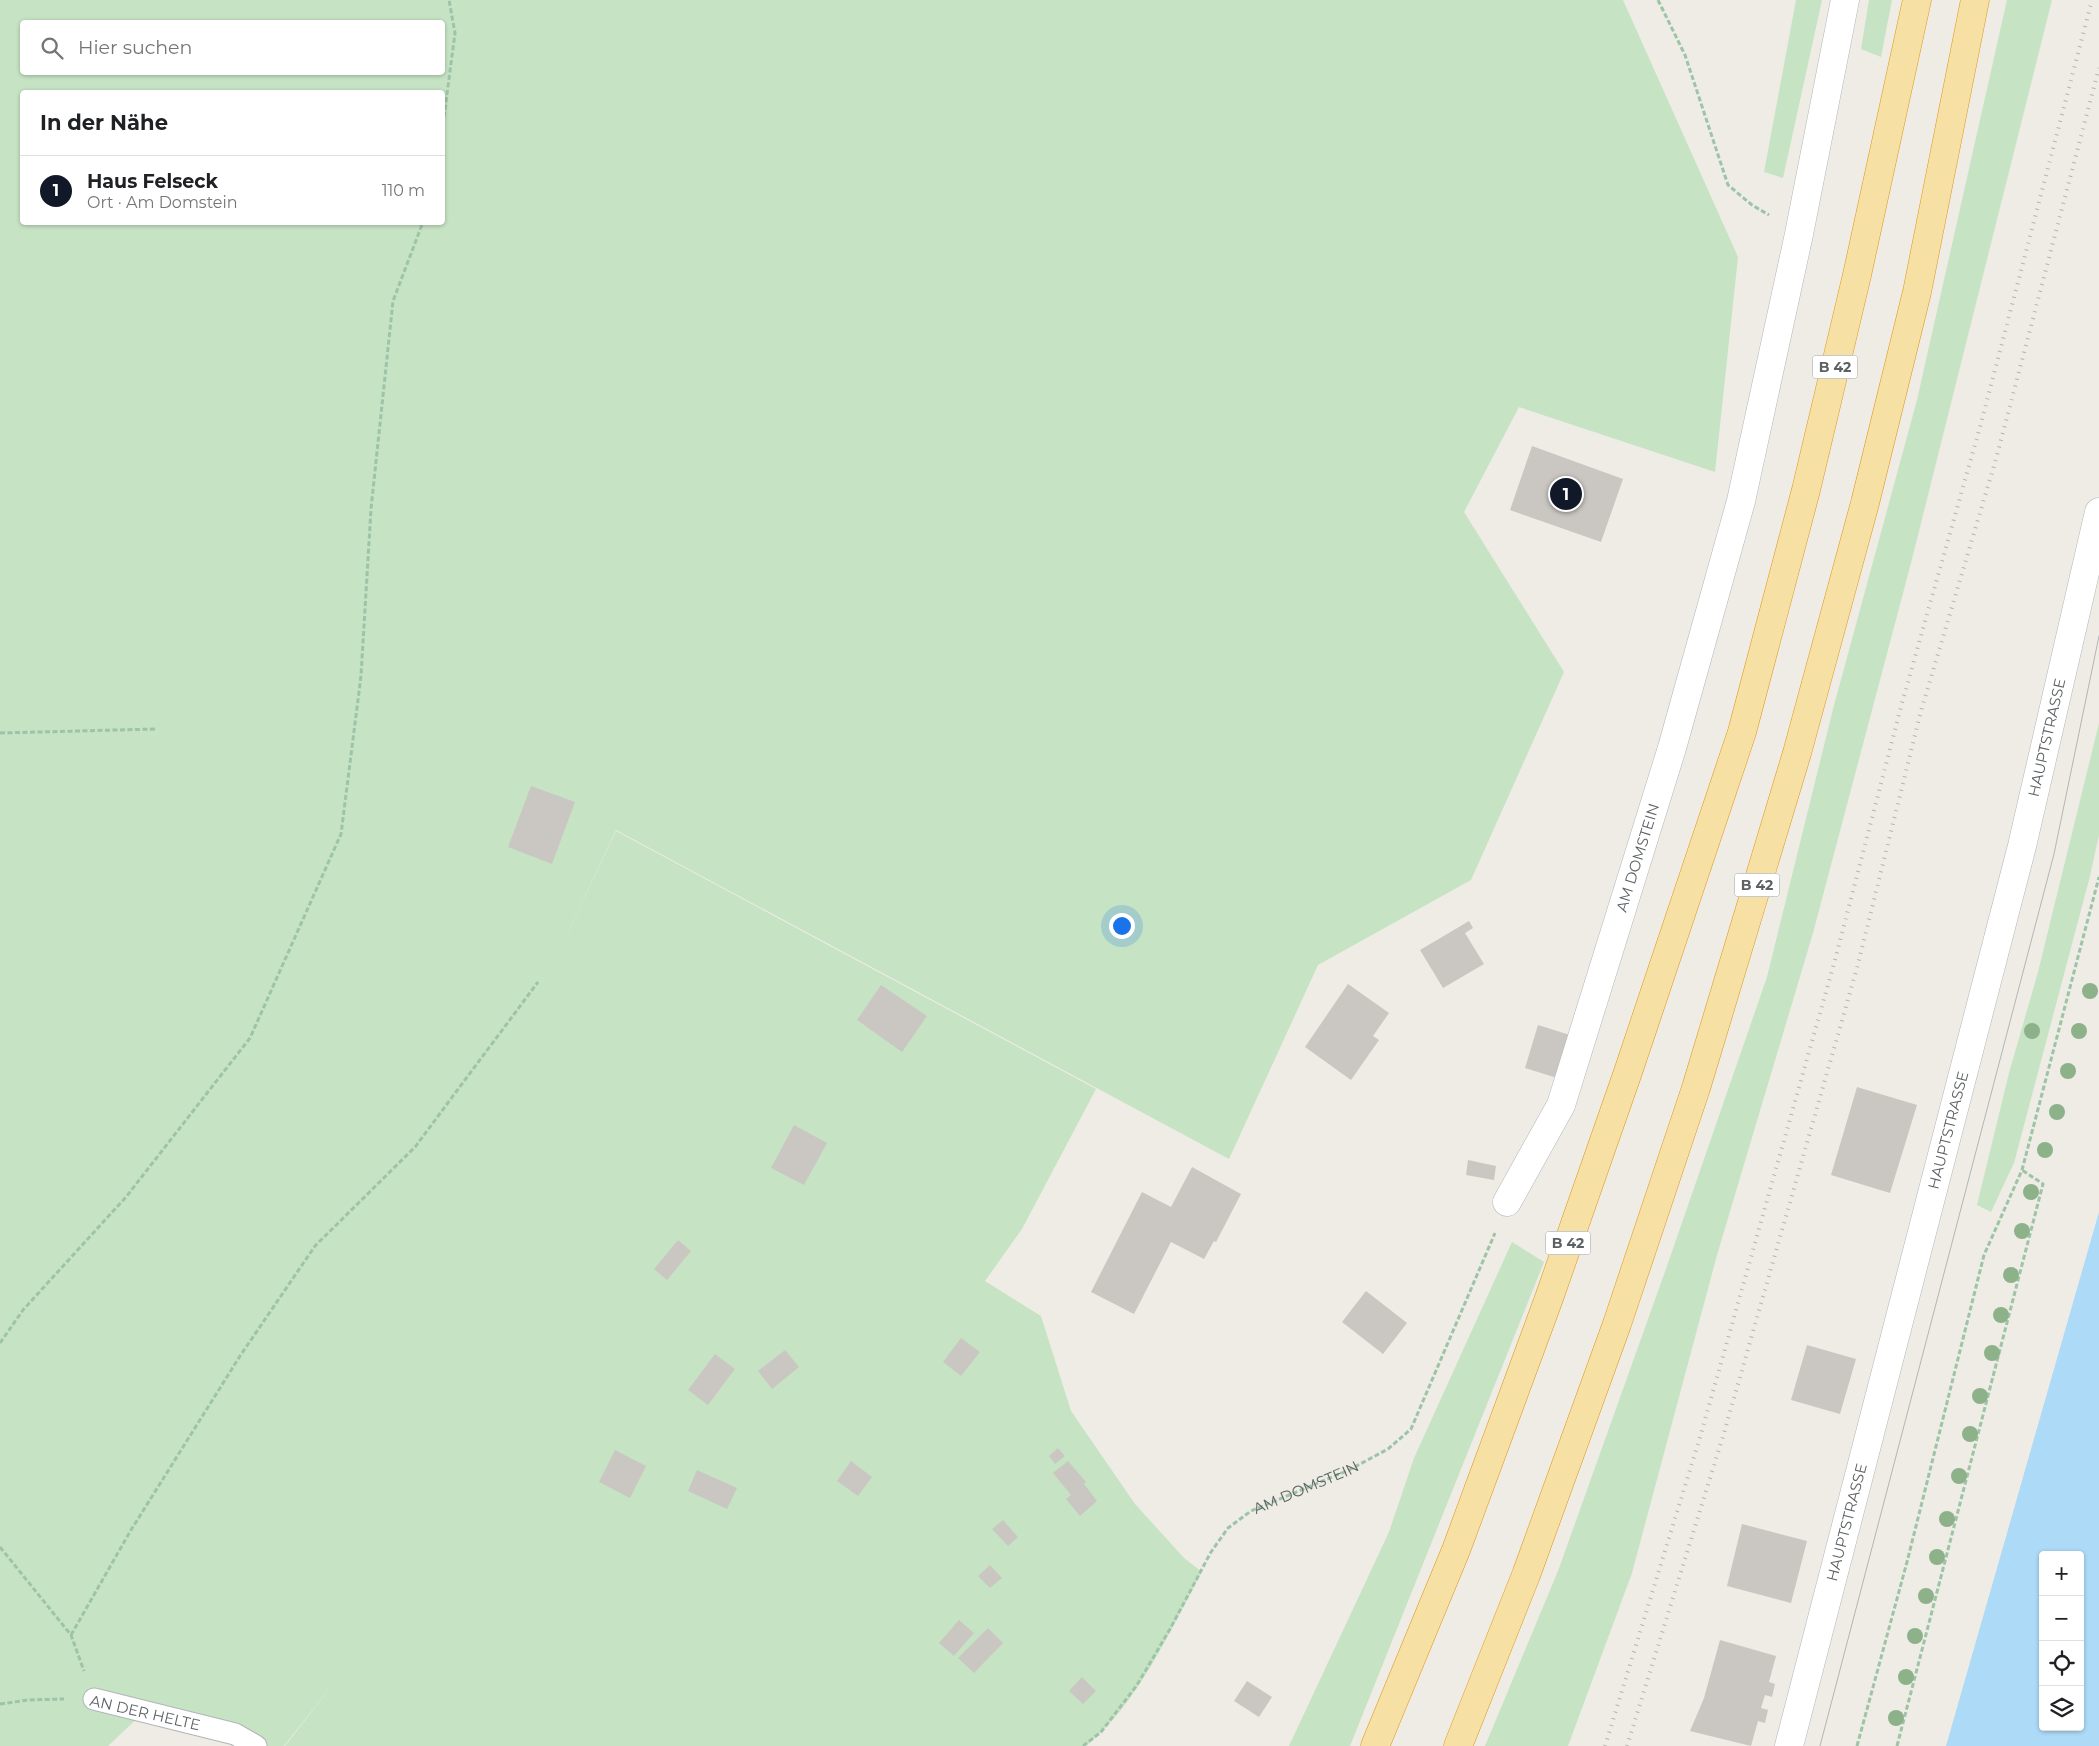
<!DOCTYPE html>
<html lang="de">
<meta charset="utf-8">
<style>
body{margin:0;font-family:Montserrat,sans-serif;background:#f6f6f6;color:#202124}
.controls{position:absolute;right:15px;bottom:15px;display:grid;overflow:hidden;border-radius:5px;box-shadow:0 1px 4px #0004}
.controls button{width:45px;height:45px;display:grid;place-items:center;padding:0;border:0;border-bottom:1px solid #e0e0e0;background:#fff;color:#202124;font:25px sans-serif}
.you{position:absolute;left:1121px;top:925px;width:18px;height:18px;margin:-12px;border:4px solid #fff;border-radius:50%;background:#1a73e8;box-shadow:0 0 0 8px #1a73e833}
.badge{display:grid;place-items:center;width:32px;height:32px;border-radius:50%;background:#111827;color:#fff;font-size:16px;font-weight:700}
.pin{position:absolute;translate:-50% -50%;border:2px solid #fff;box-shadow:0 1px 5px #0006}
.list{margin:0;padding:0;list-style:none}
h2{display:flex;justify-content:space-between;align-items:center;height:65px;margin:0;padding:0 20px;font-size:21px}
h2 small{font-size:16px;font-weight:400;color:#757577}
.list li{display:grid;grid-template-columns:32px 1fr auto;gap:15px;align-items:center;box-sizing:border-box;height:70px;padding:0 20px;border-top:1px solid #e0e0e0}
.list b{display:block;font-size:19px;white-space:nowrap}
.list p{margin:0;font-size:16px;white-space:nowrap;color:#757577}
.list em{font-size:16px;font-style:normal;color:#757577}
.icon{flex:none;width:28px;height:28px;fill:none;stroke:currentColor;stroke-width:2;stroke-linecap:round;stroke-linejoin:round}
.map{position:relative;flex:none;width:2099px;height:1746px;overflow:hidden}
.search{position:absolute;background:#fff;box-shadow:0 1px 4px #0004;left:20px;top:20px;width:425px;height:55px;display:flex;align-items:center;gap:12px;box-sizing:border-box;padding:0 18px;border-radius:5px;color:#757577;font-size:19px}
.panel{position:absolute;background:#fff;box-shadow:0 1px 4px #0004;left:20px;top:90px;width:425px;height:135px;border-radius:5px}
.map>svg:first-child{display:block}
.green{fill:#c6e3c4;fill-rule:evenodd}
.water{fill:#acdaf7;fill-rule:evenodd}
.building{fill:#cac7c2}
.lines{fill:none;stroke-linecap:round;stroke-linejoin:round}
.service-casing{stroke:#b2b5b9;stroke-width:23}
.minor-casing{stroke:#b2b5b9;stroke-width:29}
.tertiary-casing{stroke:#b2b5b9;stroke-width:29}
.trunk-casing{stroke:#de9515;stroke-width:29}
.path{stroke:#9ec4a7;stroke-width:3;stroke-dasharray:5 2.5;stroke-linecap:butt}
.service{stroke:#fff;stroke-width:21}
.minor{stroke:#fff;stroke-width:28}
.tertiary{stroke:#fff;stroke-width:28}
.trunk{stroke:#f6e0a4;stroke-width:28}
.tram{stroke:#b3b4b4;stroke-width:1}
.rail{stroke:#b3b4b4;stroke-width:4;stroke-dasharray:1 6;stroke-linecap:butt}
.tree{fill:#8db289}
.labels{text-anchor:middle;stroke-width:4;stroke-linejoin:round;paint-order:stroke}
.shield{fill:#fff;stroke:#8e9092;stroke-width:1}
.shield-label{font-size:14px;font-weight:bold;fill:#5d6164}
.street-label{font-size:15px;fill:#5d6164;stroke:#fff}
</style>
<div class="map">
<svg width="2099" height="1746" viewBox="0 0 2099 1746">
<rect width="100%" height="100%" fill="#eeece5"/>
<path class="green" d="M0,0H1623L1738,257L1715,472L1519,407L1464,512L1564,672L1471,880L1318,965L1229,1159L616,830L545,981L616,831L1096,1089L1022,1229L985,1281L1041,1316L1071,1411L1135,1504L1184,1558L1202,1572C1170,1630 1138,1704 1086,1746H285L340,1675L284,1746H259L146,1710L108,1746H0ZM22,22H442V72H22ZM22,92H442V222H22Z
M1796,0H1822L1783,178L1764,172Z
M1869,0H1892L1881,57L1861,49Z
M2007,0H2052L1911,563L1813,933L1717,1255L1632,1573L1568,1746H1485L1558,1571L1667,1266L1767,977L1833,709L1917,400Z
M2099,723V835L2090,876L2014,1163L1991,1212L1977,1205L2009,1073L2038,972Z
M1512,1242L1544,1262L1350,1746H1289L1389,1532L1414,1458Z"/>
<path class="water" d="M2099,1212V1746H1946ZM2043,1555H2080V1727H2043Z"/>
<path class="building" d="M1532,446L1623,479L1601,542L1510,510Z
M531,786L575,802L552,864L508,847Z
M1469,921L1473,928L1465,933L1484,964L1443,988L1420,950Z
M1348,984L1389,1013L1373,1036L1379,1040L1351,1080L1305,1047Z
M881,985L927,1016L902,1052L857,1020Z
M1538,1025L1570,1035L1557,1078L1525,1068Z
M1857,1087L1917,1105L1890,1193L1831,1175Z
M794,1125L827,1143L804,1185L771,1168Z
M1468,1160L1496,1166L1494,1180L1466,1175Z
M1192,1167L1241,1194L1216,1242L1214,1241L1204,1259L1171,1242L1134,1314L1091,1292L1142,1192L1171,1207Z
M678,1240L691,1251L667,1280L654,1269Z
M1366,1291L1407,1323L1383,1354L1342,1322Z
M961,1338L980,1352L961,1376L943,1362Z
M1807,1345L1856,1359L1840,1414L1791,1400Z
M785,1350L799,1367L772,1389L758,1371Z
M715,1354L735,1369L708,1405L688,1390Z
M1058,1448L1065,1456L1055,1464L1049,1456Z
M615,1450L646,1466L630,1498L599,1482Z
M851,1461L872,1477L858,1496L837,1481Z
M1068,1461L1086,1482L1084,1484L1097,1501L1080,1516L1066,1499L1071,1495L1053,1473Z
M697,1470L737,1488L727,1509L688,1491Z
M1003,1520L1018,1537L1008,1546L992,1529Z
M1742,1524L1807,1541L1791,1603L1727,1586Z
M990,1565L1002,1578L990,1588L978,1576Z
M959,1620L974,1633L954,1656L939,1643Z
M988,1628L1003,1643L974,1673L958,1658Z
M1720,1640L1776,1656L1769,1682L1775,1684L1772,1697L1765,1695L1761,1708L1768,1710L1765,1723L1758,1721L1751,1746L1690,1731L1704,1698Z
M1082,1677L1096,1691L1083,1704L1069,1691Z
M1247,1681L1272,1697L1259,1717L1234,1701Z"/>
<g class="lines">
<g class="service-casing">
<path id="service" d="M94,1699L235,1734L256,1746"/>
</g>
<g class="minor-casing">
<g id="minor">
<path id="s2" d="M1507,1202L1561,1105L1672,748L1741,501L1799,234L1845,0"/>
</g>
</g>
<g class="tertiary-casing">
<g id="tertiary">
<path id="s3" d="M1789,1746L2022,846L2099,512"/>
</g>
</g>
<g class="trunk-casing">
<path id="trunk" d="M1375,1746L1456,1550L1548,1301L1628,1072L1742,732L1806,490L1857,275L1917,0
M1458,1746L1526,1575L1617,1324L1696,1088L1797,753L1865,503L1917,292L1975,0"/>
</g>
<g class="path">
<path d="M1658,0L1685,55L1728,185L1752,205L1769,215"/>
<path d="M442,132L455,33L449,0"/>
<path d="M0,733L155,729"/>
<path d="M0,1343L23,1310L126,1197L250,1038L341,834L361,676L371,509L393,301L423,222"/>
<path d="M0,1547L71,1635L84,1671"/>
<path d="M71,1635L131,1530L240,1356L315,1246L415,1147L538,982"/>
<path d="M0,1704L28,1700L64,1699"/>
<path id="s1" d="M1083,1746L1101,1732L1137,1685L1170,1629L1211,1552L1228,1528L1251,1511L1349,1470L1388,1449L1411,1429L1495,1233"/>
<path d="M1857,1746L1907,1562L1984,1255L2022,1170L2099,877"/>
<path d="M1897,1746L2043,1184L2022,1170"/>
</g>
<use href="#service" class="service"/>
<use href="#minor" class="minor"/>
<use href="#tertiary" class="tertiary"/>
<use href="#trunk" class="trunk"/>
<path class="tram" d="M1820,1746L2054,854L2099,636"/>
<path class="rail" d="M1605,1746L1701,1434L1835,960L1902,703L1980,427L2092,0
M1627,1746L1724,1433L1857,968L1921,711L1996,459L2099,68"/>
</g>
<g class="tree">
<circle cx="2090" cy="991" r="8"/>
<circle cx="2032" cy="1031" r="8"/>
<circle cx="2079" cy="1031" r="8"/>
<circle cx="2068" cy="1071" r="8"/>
<circle cx="2057" cy="1112" r="8"/>
<circle cx="2045" cy="1150" r="8"/>
<circle cx="2031" cy="1192" r="8"/>
<circle cx="2022" cy="1231" r="8"/>
<circle cx="2011" cy="1275" r="8"/>
<circle cx="2001" cy="1315" r="8"/>
<circle cx="1992" cy="1353" r="8"/>
<circle cx="1980" cy="1396" r="8"/>
<circle cx="1970" cy="1434" r="8"/>
<circle cx="1959" cy="1476" r="8"/>
<circle cx="1947" cy="1519" r="8"/>
<circle cx="1937" cy="1557" r="8"/>
<circle cx="1926" cy="1596" r="8"/>
<circle cx="1915" cy="1636" r="8"/>
<circle cx="1906" cy="1677" r="8"/>
<circle cx="1896" cy="1718" r="8"/>
</g>
<g class="labels">
<g class="shield">
<rect x="1812.5" y="355.5" width="45" height="23" rx="4"/>
<rect x="1734.5" y="873.5" width="45" height="23" rx="4"/>
<rect x="1545.5" y="1231.5" width="45" height="23" rx="4"/>
</g>
<g class="shield-label">
<text x="1835" y="372">B 42</text>
<text x="1757" y="890">B 42</text>
<text x="1568" y="1248">B 42</text>
</g>
<g class="street-label">
<text dy="5" stroke="none"><textPath href="#s3" startOffset="1041">HAUPTSTRASSE</textPath></text>
<text dy="5" stroke="none"><textPath href="#s2" startOffset="370">AM DOMSTEIN</textPath></text>
<text dy="5" stroke="none"><textPath href="#s3" startOffset="636">HAUPTSTRASSE</textPath></text>
<text dy="5" stroke="none"><textPath href="#s1" startOffset="352">AM DOMSTEIN</textPath></text>
<text dy="5" stroke="none"><textPath href="#s3" startOffset="231">HAUPTSTRASSE</textPath></text>
<text transform="translate(145 1713) rotate(13)" y="5">AN DER HELTE</text>
</g>
</g>
</svg>
<div class="controls">
<button>+</button>
<button>−</button>
<button><svg class="icon" aria-label="locate" viewBox="0 0 24 24"><circle cx="12" cy="12" r="6"/><path d="M12 2v4M12 18v4M2 12h4M18 12h4"/></svg></button>
<button><svg class="icon" aria-label="layers" viewBox="0 0 24 24"><path d="M12 4l9 5-9 5-9-5zM3 14l9 5 9-5"/></svg></button>
</div>
<div class="you"></div>
<div class="pin badge" style="left:1566px;top:494px">1</div>
<div class="search"><svg class="icon" aria-label="search" viewBox="0 0 24 24"><circle cx="10" cy="10" r="6"/><path d="M15 15l6 6"/></svg>Hier suchen</div>
<section class="panel">
<h2>In der Nähe<small></small></h2>
<ul class="list">
<li><span class="badge">1</span><div><b>Haus Felseck</b><p>Ort · Am Domstein</p></div><em>110 m</em></li>
</ul>
</section>
</div>
